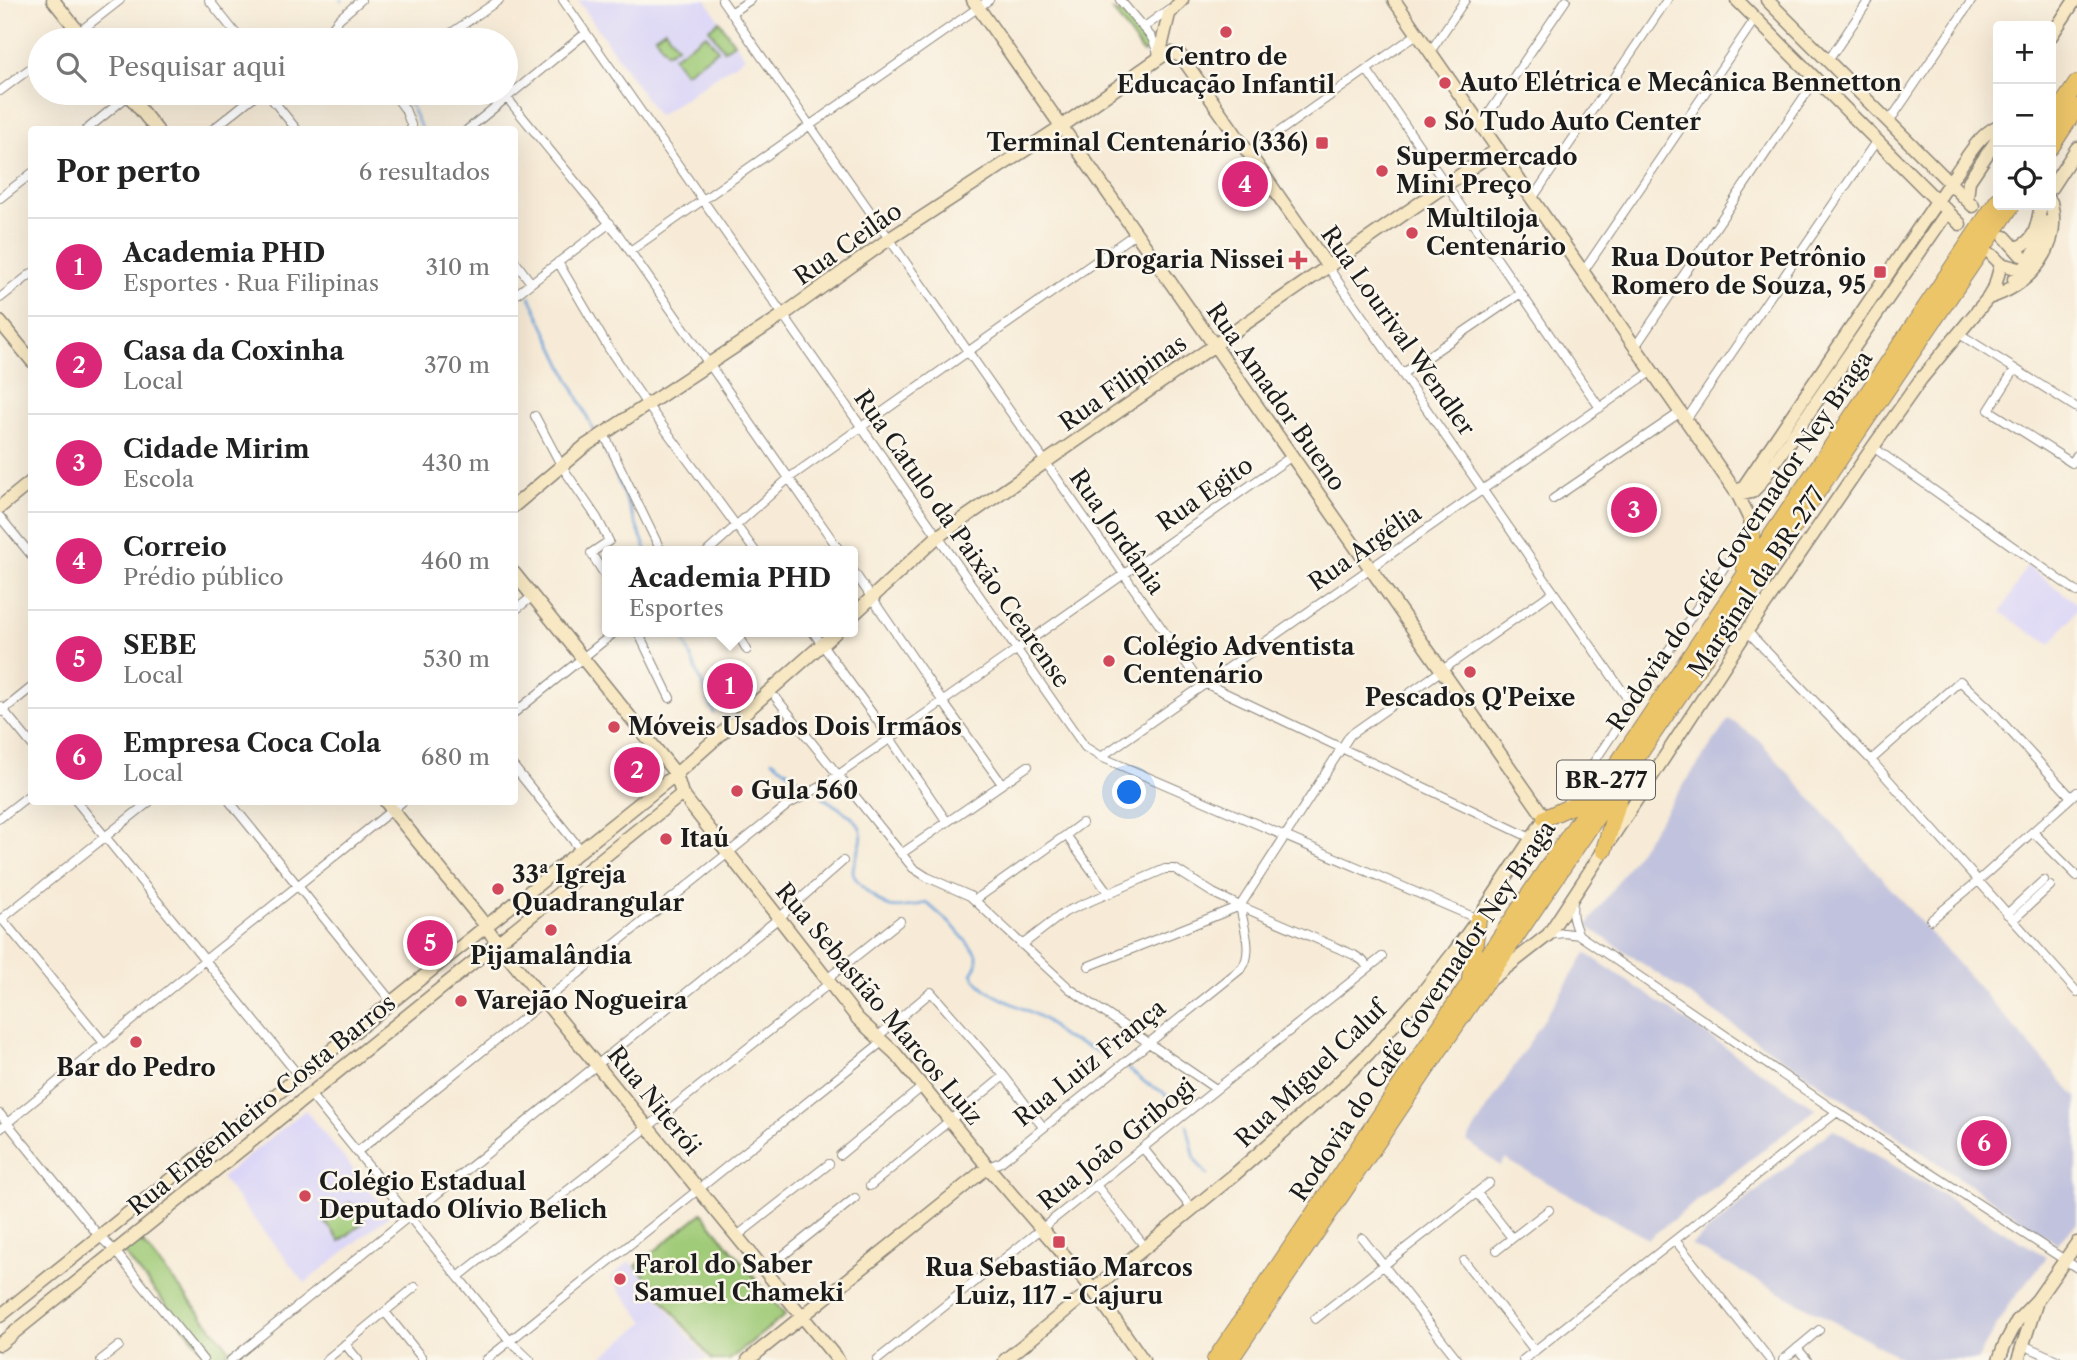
<!DOCTYPE html>
<html lang="pt">
<meta charset="utf-8">
<style>
body{margin:0;font-family:"Libre Caslon Text",serif;background:#f2f2f2;color:#222}
.controls{position:absolute;right:21px;top:21px;display:grid;overflow:hidden;border-radius:7px;box-shadow:0 7px 28px #0002}
.controls button{width:63px;height:63px;display:grid;place-items:center;padding:0;border:0;border-bottom:2px solid #e0e0e0;background:#fff;color:#222;font:35px sans-serif}
.you{position:absolute;left:1130px;top:793px;width:24px;height:24px;margin:-18px;border:5px solid #fff;border-radius:50%;background:#1a73e8;box-shadow:0 0 0 10px #1a73e833}
.badge{display:grid;place-items:center;width:46px;height:46px;border-radius:50%;background:#db2777;color:#fff;font-size:23px;font-weight:700}
.pin{position:absolute;translate:-50% -50%;border:4px solid #fff;box-shadow:0 2px 7px #0006}
.popup{position:absolute;left:602px;top:546px;width:256px;height:91px;box-sizing:border-box;display:grid;place-content:center;border-radius:7px;background:#fff;filter:drop-shadow(0 2px 5px #0005);font-size:23px;white-space:nowrap;color:#767676}
.popup b{font-size:26px;color:#222}
.popup::after{content:'';position:absolute;left:50%;top:100%;margin-left:-14px;border:14px solid transparent;border-top-color:#fff}
.list{margin:0;padding:0;list-style:none}
h2{display:flex;justify-content:space-between;align-items:center;height:91px;margin:0;padding:0 28px;font-size:30px}
h2 small{font-size:23px;font-weight:400;color:#767676}
.list li{display:grid;grid-template-columns:46px 1fr auto;gap:21px;align-items:center;box-sizing:border-box;height:98px;padding:0 28px;border-top:2px solid #e0e0e0}
.list b{display:block;font-size:26px;white-space:nowrap}
.list p{margin:0;font-size:23px;white-space:nowrap;color:#767676}
.list em{font-size:23px;font-style:normal;color:#767676}
.icon{flex:none;width:38px;height:38px;fill:none;stroke:currentColor;stroke-width:2;stroke-linecap:round;stroke-linejoin:round}
.map{position:relative;flex:none;width:2077px;height:1360px;overflow:hidden}
.search{position:absolute;background:#fff;box-shadow:0 7px 28px #0002;left:28px;top:28px;width:490px;height:77px;display:flex;align-items:center;gap:18px;box-sizing:border-box;padding:0 24px;border-radius:38px;color:#767676;font-size:26px}
.panel{position:absolute;background:#fff;box-shadow:0 7px 28px #0002;left:28px;top:126px;width:490px;height:679px;border-radius:7px}
.map>svg:first-child{display:block}
.built{fill:#dbd6f7}
.industrial{fill:#c1c2dd}
.green{fill:#a0cb78;stroke:#5e744a;stroke-width:2}
.lines{fill:none;stroke-linecap:round;stroke-linejoin:round}
.stream{stroke:#6ea4db;stroke-width:2.5}
.street-casing{stroke:#8a847a;stroke-width:10}
.secondary-casing{stroke:#8a847a;stroke-width:15}
.highway-casing{stroke:#8a847a;stroke-width:18}
.street{stroke:#fff;stroke-width:8}
.secondary{stroke:#f8e8c3;stroke-width:12}
.highway{stroke:#edc569;stroke-width:16}
.poi-dot{fill:#d1495b;stroke:#fbf7ec;stroke-width:2.5}
.labels{text-anchor:middle;stroke-width:5;stroke-linejoin:round;paint-order:stroke}
.shield{fill:#fbf7ec;stroke:#5f5e5a;stroke-width:2}
.shield-label{font-size:23px;font-weight:bold;fill:#1c1c1c}
.poi-label{font-size:24px;font-weight:bold;fill:#1c1c1c;stroke:#fbf7ec;text-anchor:start}
.street-label{font-size:24px;fill:#1c1c1c;stroke:#fbf7ec}
</style>
<div class="map">
<svg width="2077" height="1360" viewBox="0 0 2077 1360">
<rect width="100%" height="100%" fill="#fbf7ec"/>
<filter id="ink" filterUnits="userSpaceOnUse"><feTurbulence type="fractalNoise" baseFrequency=".0143" numOctaves="2"/><feDisplacementMap in="SourceGraphic" scale="14" xChannelSelector="R" yChannelSelector="G"/><feConvolveMatrix kernelMatrix="1 2 1 2 8 2 1 2 1" color-interpolation-filters="sRGB"/></filter>
<filter id="wash" filterUnits="userSpaceOnUse"><feTurbulence type="fractalNoise" baseFrequency=".00686" numOctaves="4" result="noise"/><feDisplacementMap in="SourceGraphic" scale="28" xChannelSelector="R" yChannelSelector="G"/><feGaussianBlur stdDeviation="1.57" result="paint"/><feColorMatrix in="noise" values="0 0 0 0 0 0 0 0 0 0 0 0 0 0 0 0 0 1.4 0 .05"/><feComposite in="paint" operator="in"/></filter>
<g filter="url(#wash)">
<rect width="100%" height="100%" fill="#f7ebd7"/>
<path class="built" d="M578,0H706L745,57L658,116Z
M2027,565L2077,604V610L2051,644L2029,632L2001,612Z
M305,1110L390,1215L305,1283L221,1178Z
M630,1261L708,1360H598L645,1322L610,1278Z"/>
<path class="industrial" d="M1729,719L1759,740L2077,1098V1223L2057,1244L1587,926Z
M1586,953L1816,1109L1648,1239L1505,1159L1501,1166L1467,1141Z
M1833,1129L2047,1257L2008,1306L1977,1360H1905L1691,1245Z"/>
<path class="green" d="M1113,11L1125,15L1149,48L1143,53Z
M719,21L734,43L724,50L709,29Z
M665,29L677,46L667,53L655,36Z
M706,34L718,50L685,73L673,57Z
M350,1203L365,1221L340,1241L326,1223Z
M702,1213L785,1315L729,1360H712L636,1266Z
M139,1238L230,1350L217,1360H211L123,1252Z"/>
<g class="lines">
<path class="stream" d="M341,0L342,1
M349,37L351,40
M405,93L422,130
M514,271L521,280
M530,297L593,429
M605,449L647,551
M681,632L714,713
M772,760L804,783
M823,797C834,806 854,815 860,828C866,841 854,857 853,870C852,881 880,904 890,907C900,910 916,905 927,903L953,926L977,954V965L972,974C984,997 1024,1006 1045,1020C1052,1025 1057,1035 1065,1038C1083,1045 1094,1048 1109,1060
M1128,1069L1146,1083L1163,1092L1176,1106
M1187,1125L1195,1159L1207,1175"/>
</g>
</g>
<g filter="url(#ink)">
<g class="lines">
<g class="street-casing">
<path id="street" d="M209,0L241,40
M563,0L1085,747L1101,757L1478,919
M722,0L1198,680L1531,838
M1120,0L1152,38L1158,53
M731,13L750,0
M1143,28L1169,9
M454,31L461,40
M69,40L120,0
M321,40L340,18L361,0
M441,40L499,0
M1430,52L1465,0
M1828,61L1869,0
M1367,70L1600,408
M0,91L40,61
M267,93L297,130
M393,93L405,109L413,130
M503,93L618,234L840,551
M1889,122L1972,0
M1481,125L1566,0
M86,130L129,95
M212,130L258,93
M467,130L586,33
M1249,153L1417,34
M0,198L32,173
M1532,199L1667,0
M630,251L989,0
M514,260L531,283
M558,262L609,349L648,406L755,551
M1328,267L1632,705
M1583,272L1755,19
M514,296L610,223
M0,298L32,273
M1958,333L2077,408
M1635,347L1816,79
M2015,369L1989,410L2072,463L2077,455
M1402,374L1521,293
M535,416L561,465L597,518L609,541L591,553L608,580
M1686,420L1877,140
M604,434L661,551
M1873,447L2077,592
M1553,499L1681,412
M0,517L32,556
M708,551L789,478L1136,233
M852,569L943,702L1002,784
M514,611L533,596
M1747,631L1871,760L2077,992
M638,632L670,698
M737,632L747,650
M813,632L890,738L947,822
M776,698L913,868L927,877L970,896L1070,989L1216,1089
M0,706L32,745
M1,712L32,687
M514,713L615,632
M1101,757L1652,371
M1871,760L1960,681L1988,707L2071,797
M514,767L581,850
M77,802L299,1076
M230,802L392,1002
M1564,807L1749,530
M0,818L32,793
M2033,832L2077,876
M1066,835L1082,823
M901,854L1028,766
M975,900L1066,835L1109,894
M1573,901C1571,914 1573,923 1579,935
M1240,906L1350,735L1553,592
M2007,914L2044,880
M2,919L104,1043
M0,920L149,802
M1931,920L1978,881L2077,792
M2013,920L2050,886
M1548,935L1564,933L1579,935L1837,1112L2077,1268
M1022,945L1065,912L1165,869H1175L1213,893L1240,906
M1089,966L1240,906L1354,955L1363,961L1368,968
M827,979L900,921
M877,1037L931,992L1004,1076L1043,1127
M310,1094L510,1341L530,1360
M0,1114L99,1236L115,1251L203,1360
M0,1129L205,960L402,802
M1143,1148L1193,1210
M357,1152L789,804L824,785L1292,456
M840,1155L922,1087
M988,1167L1001,1162L1242,968C1254,952 1243,924 1240,906
M1096,1185L1146,1248
M870,1186L1004,1076
M1477,1193L1512,1238
M737,1236L829,1164
M1362,1238L1458,1360
M1675,1240L1770,1360
M1497,1250L1549,1210
M1464,1261L1535,1351
M765,1270L855,1198
M458,1277L830,983
M385,1312L422,1358
M1315,1319L1489,1183
M345,1344L358,1360
M2023,1345L2057,1360
M1797,1348L1807,1360
M101,1360L119,1346
M231,1360L779,918L843,861
M326,1360L415,1287
M486,1360L882,1042
M877,1360L1382,957
M1523,1360L1837,1112
M1783,1360L1819,1330"/>
</g>
<g class="secondary-casing">
<path id="secondary" d="M53,0L85,40
M973,0L1545,818L1478,919L1454,952L1422,993L1368,1054L1333,1088L1234,1175L1093,1290
M1394,0L1738,495L1752,524
M1737,0L1960,224
M1767,0L1973,206
M2051,36L2075,0
M1159,56L1169,14L1182,0
M127,93L157,130
M2051,188L2077,148
M1967,199L1969,181L1998,138
M2005,237L2021,255
M2016,248C2037,241 2037,224 2041,205
M1992,255L2001,264L2023,270
M2014,279C2030,264 2040,244 2045,222
M1988,298C2030,285 2062,249 2051,202
M0,322L32,361
M1738,495L1956,173C1968,156 1979,135 1998,126
M1738,495L1752,492L1759,485L1948,211
M514,506L585,446L783,315L889,239L1062,126L1165,54L1172,53L1181,56L1328,267
M0,507L32,481
M514,573L676,774L682,794L858,1019L895,1053L988,1167L1077,1270L1103,1303L1143,1360
M852,616L937,537L1498,149
M386,802L486,926L497,943L838,1360
M1489,981L1548,935L1747,631L1873,447L1921,379L1988,298L1995,286L2001,264
M0,1316L676,774L836,632
M0,1344L682,794
M748,1360L988,1167
M1005,1360L1080,1299
M1999,1360L2004,1346L2017,1321L2037,1300L2077,1243
M2018,1360L2036,1304"/>
</g>
<g class="highway-casing">
<path id="highway" d="M2051,122L2077,83
M2051,147L2077,107
M1744,566L1751,544L1752,524
M1545,818L1594,796
M1604,850L1622,789
M1470,979L1478,919
M1215,1360L1998,200
M1230,1360L1627,772L2012,205"/>
</g>
<use href="#street" class="street"/>
<use href="#secondary" class="secondary"/>
<use href="#highway" class="highway"/>
</g>
</g>
<g class="poi-dot">
<circle cx="1226" cy="32" r="7"/>
<circle cx="1445" cy="83" r="7"/>
<circle cx="1430" cy="122" r="7"/>
<rect x="1315" y="136" width="14" height="14" rx="3.5"/>
<circle cx="1382" cy="171" r="7"/>
<circle cx="1412" cy="233" r="7"/>
<path d="M1294.5 249.5h7v7h7v7h-7v7h-7v-7h-7v-7h7z"/>
<rect x="1873" y="265" width="14" height="14" rx="3.5"/>
<circle cx="1109" cy="661" r="7"/>
<circle cx="1470" cy="672" r="7"/>
<circle cx="614" cy="727" r="7"/>
<circle cx="737" cy="791" r="7"/>
<circle cx="666" cy="839" r="7"/>
<circle cx="498" cy="889" r="7"/>
<circle cx="551" cy="930" r="7"/>
<circle cx="461" cy="1001" r="7"/>
<circle cx="136" cy="1042" r="7"/>
<circle cx="305" cy="1196" r="7"/>
<rect x="1052" y="1235" width="14" height="14" rx="3.5"/>
<circle cx="620" cy="1279" r="7"/>
</g>
<g class="labels">
<rect class="shield" x="1557" y="760.5" width="98" height="39" rx="5"/>
<g class="shield-label">
<text x="1606" y="788">BR-277</text>
</g>
<g class="poi-label">
<text x="1226" y="65" text-anchor="middle">Centro de<tspan x="1226" dy="28">Educação Infantil</tspan></text>
<text x="1459" y="91">Auto Elétrica e Mecânica Bennetton</text>
<text x="1444" y="130">Só Tudo Auto Center</text>
<text x="1308" y="151" text-anchor="end">Terminal Centenário (336)</text>
<text x="1396" y="165">Supermercado<tspan x="1396" dy="28">Mini Preço</tspan></text>
<text x="1426" y="227">Multiloja<tspan x="1426" dy="28">Centenário</tspan></text>
<text x="1866" y="266" text-anchor="end">Rua Doutor Petrônio<tspan x="1866" dy="28">Romero de Souza, 95</tspan></text>
<text x="1284" y="268" text-anchor="end">Drogaria Nissei</text>
<text x="1123" y="655">Colégio Adventista<tspan x="1123" dy="28">Centenário</tspan></text>
<text x="1470" y="706" text-anchor="middle">Pescados Q'Peixe</text>
<text x="628" y="735">Móveis Usados Dois Irmãos</text>
<text x="751" y="799">Gula 560</text>
<text x="680" y="847">Itaú</text>
<text x="512" y="883">33ª Igreja<tspan x="512" dy="28">Quadrangular</tspan></text>
<text x="551" y="964" text-anchor="middle">Pijamalândia</text>
<text x="475" y="1009">Varejão Nogueira</text>
<text x="136" y="1076" text-anchor="middle">Bar do Pedro</text>
<text x="319" y="1190">Colégio Estadual<tspan x="319" dy="28">Deputado Olívio Belich</tspan></text>
<text x="634" y="1273">Farol do Saber<tspan x="634" dy="28">Samuel Chameki</tspan></text>
<text x="1059" y="1276" text-anchor="middle">Rua Sebastião Marcos<tspan x="1059" dy="28">Luiz, 117 - Cajuru</tspan></text>
</g>
<g class="street-label">
<text transform="translate(848 244) rotate(-35)" y="8">Rua Ceilão</text>
<text transform="translate(1398 331) rotate(55)" y="8">Rua Lourival Wendler</text>
<text transform="translate(1123 383) rotate(-35)" y="8">Rua Filipinas</text>
<text transform="translate(1276 397) rotate(55)" y="8">Rua Amador Bueno</text>
<text transform="translate(1205 494) rotate(-35)" y="8">Rua Egito</text>
<text transform="translate(1117 532) rotate(55)" y="8">Rua Jordânia</text>
<text transform="translate(962 539) rotate(55)" y="8">Rua Catulo da Paixão Cearense</text>
<text transform="translate(1740 541) rotate(-56)" y="8">Rodovia do Café Governador Ney Braga</text>
<text transform="translate(1365 548) rotate(-35)" y="8">Rua Argélia</text>
<text transform="translate(1757 582) rotate(-56)" y="8">Marginal da BR-277</text>
<text transform="translate(879 1004) rotate(50)" y="8">Rua Sebastião Marcos Luiz</text>
<text transform="translate(1423 1011) rotate(-56)" y="8">Rodovia do Café Governador Ney Braga</text>
<text transform="translate(1090 1063) rotate(-39)" y="8">Rua Luiz França</text>
<text transform="translate(1311 1074) rotate(-44)" y="8">Rua Miguel Caluf</text>
<text transform="translate(654 1101) rotate(51)" y="8">Rua Niterói</text>
<text transform="translate(262 1105) rotate(-39)" y="8">Rua Engenheiro Costa Barros</text>
<text transform="translate(1117 1144) rotate(-39)" y="8">Rua João Gribogi</text>
</g>
</g>
</svg>
<div class="controls">
<button>+</button>
<button>−</button>
<button><svg class="icon" aria-label="locate" viewBox="0 0 24 24"><circle cx="12" cy="12" r="6"/><path d="M12 2v4M12 18v4M2 12h4M18 12h4"/></svg></button>
</div>
<div class="you"></div>
<div class="pin badge" style="left:730px;top:686px">1</div>
<div class="popup"><b>Academia PHD</b>Esportes</div>
<div class="pin badge" style="left:637px;top:770px">2</div>
<div class="pin badge" style="left:1634px;top:510px">3</div>
<div class="pin badge" style="left:1245px;top:184px">4</div>
<div class="pin badge" style="left:430px;top:943px">5</div>
<div class="pin badge" style="left:1984px;top:1143px">6</div>
<div class="search"><svg class="icon" aria-label="search" viewBox="0 0 24 24"><circle cx="10" cy="10" r="6"/><path d="M15 15l6 6"/></svg>Pesquisar aqui</div>
<section class="panel">
<h2>Por perto<small>6 resultados</small></h2>
<ul class="list">
<li><span class="badge">1</span><div><b>Academia PHD</b><p>Esportes · Rua Filipinas</p></div><em>310 m</em></li>
<li><span class="badge">2</span><div><b>Casa da Coxinha</b><p>Local</p></div><em>370 m</em></li>
<li><span class="badge">3</span><div><b>Cidade Mirim</b><p>Escola</p></div><em>430 m</em></li>
<li><span class="badge">4</span><div><b>Correio</b><p>Prédio público</p></div><em>460 m</em></li>
<li><span class="badge">5</span><div><b>SEBE</b><p>Local</p></div><em>530 m</em></li>
<li><span class="badge">6</span><div><b>Empresa Coca Cola</b><p>Local</p></div><em>680 m</em></li>
</ul>
</section>
</div>
